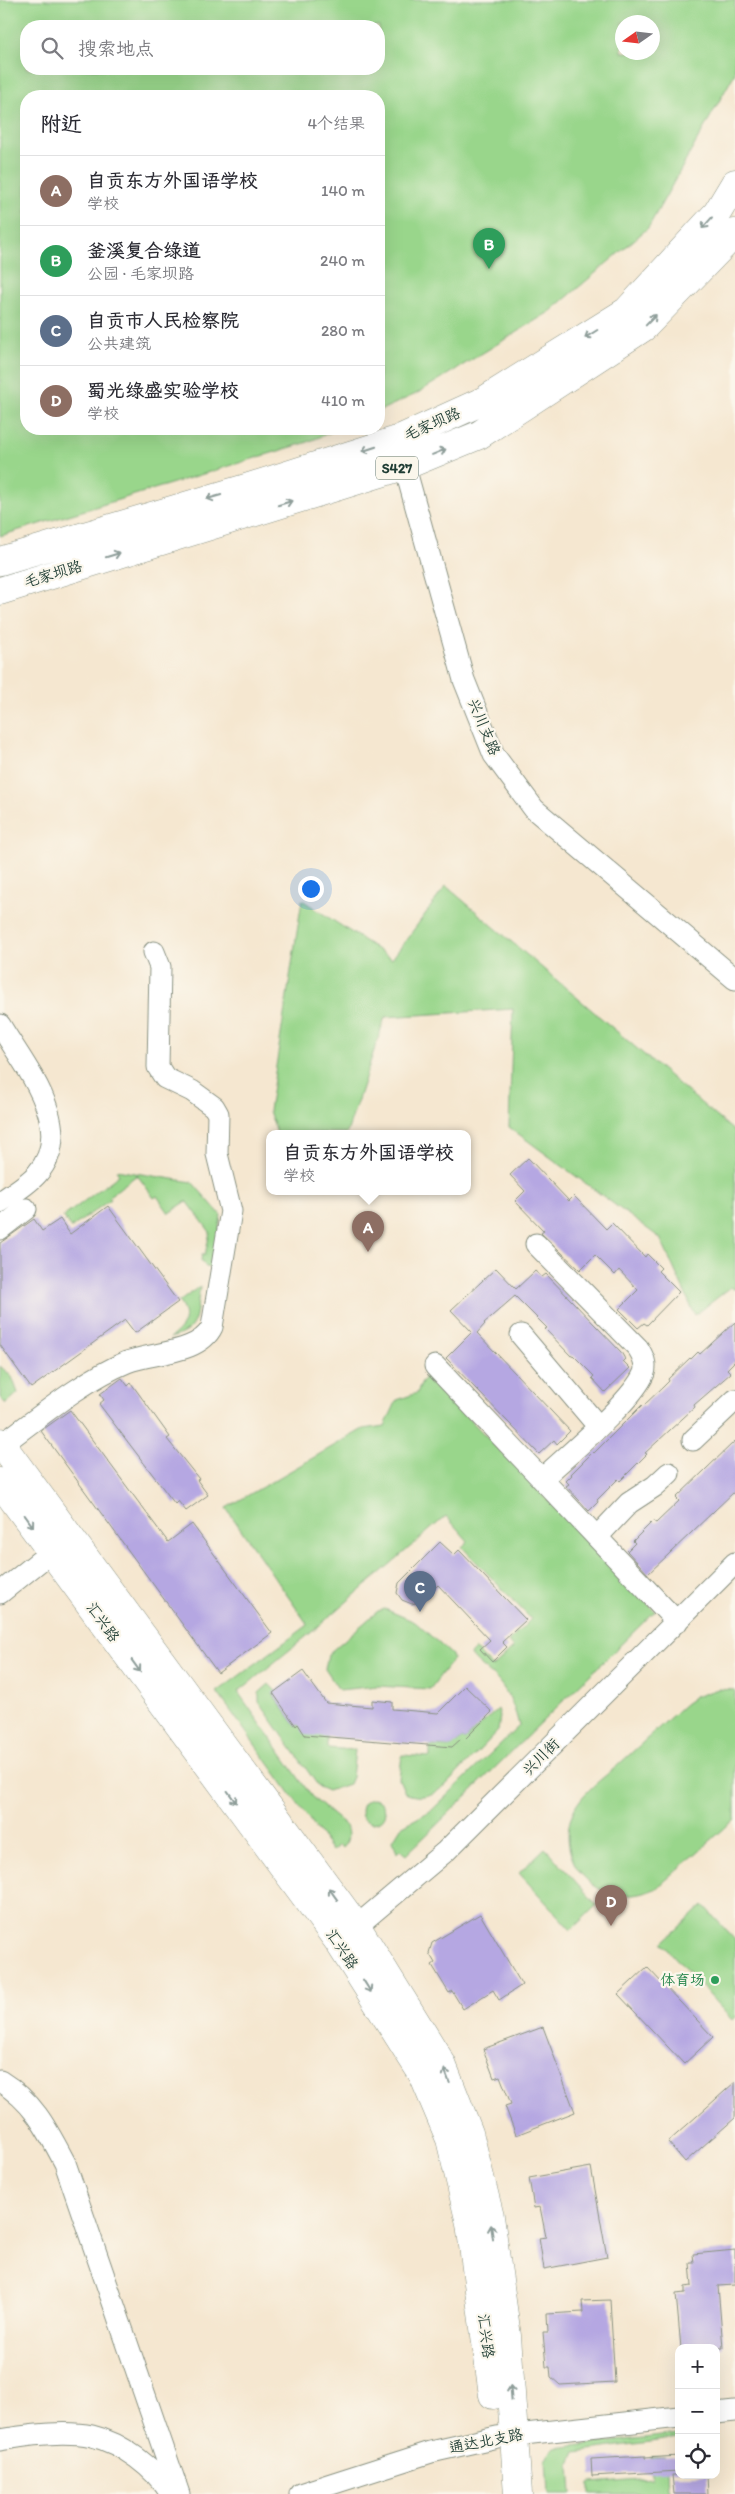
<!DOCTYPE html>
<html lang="zh">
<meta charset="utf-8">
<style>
body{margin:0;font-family:Itim,"LXGW WenKai TC",sans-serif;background:#f2f2f3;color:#2b2b33}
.controls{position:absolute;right:15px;bottom:15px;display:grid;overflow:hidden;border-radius:10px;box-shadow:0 5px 20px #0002}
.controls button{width:45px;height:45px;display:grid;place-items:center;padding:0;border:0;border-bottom:1px solid #e1e1e2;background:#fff;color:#2b2b33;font:25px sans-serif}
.compass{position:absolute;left:615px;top:15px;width:45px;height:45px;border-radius:50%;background:#fff;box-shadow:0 5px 20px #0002;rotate:256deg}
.you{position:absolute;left:310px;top:888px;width:18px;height:18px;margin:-12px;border:4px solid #fff;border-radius:50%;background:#1a73e8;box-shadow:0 0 0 8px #1a73e833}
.badge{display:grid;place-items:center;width:32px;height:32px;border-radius:50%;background:#ea580c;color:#fff;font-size:16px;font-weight:700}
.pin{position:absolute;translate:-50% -41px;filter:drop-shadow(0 1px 2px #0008)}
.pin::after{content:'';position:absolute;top:26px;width:18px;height:15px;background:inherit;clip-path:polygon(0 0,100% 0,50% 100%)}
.popup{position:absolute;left:266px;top:1130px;width:205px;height:65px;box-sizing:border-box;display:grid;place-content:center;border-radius:10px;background:#fff;filter:drop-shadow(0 1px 4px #0005);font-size:16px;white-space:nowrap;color:#7c7c81}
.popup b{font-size:19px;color:#2b2b33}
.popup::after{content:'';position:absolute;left:50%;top:100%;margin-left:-10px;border:10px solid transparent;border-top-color:#fff}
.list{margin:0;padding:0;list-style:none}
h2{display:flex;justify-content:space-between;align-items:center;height:65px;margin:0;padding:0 20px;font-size:21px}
h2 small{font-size:16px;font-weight:400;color:#7c7c81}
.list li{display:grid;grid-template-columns:32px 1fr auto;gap:15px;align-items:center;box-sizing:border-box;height:70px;padding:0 20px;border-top:1px solid #e1e1e2}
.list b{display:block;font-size:19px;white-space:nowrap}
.list p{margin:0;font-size:16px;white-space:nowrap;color:#7c7c81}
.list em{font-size:16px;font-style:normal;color:#7c7c81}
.icon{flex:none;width:28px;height:28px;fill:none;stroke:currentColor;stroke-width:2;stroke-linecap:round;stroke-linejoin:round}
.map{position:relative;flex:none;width:735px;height:2494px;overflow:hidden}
.search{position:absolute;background:#fff;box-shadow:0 5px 20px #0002;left:20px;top:20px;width:365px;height:55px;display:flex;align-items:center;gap:12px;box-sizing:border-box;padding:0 18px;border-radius:20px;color:#7c7c81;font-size:19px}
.panel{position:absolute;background:#fff;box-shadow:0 5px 20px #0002;left:20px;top:90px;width:365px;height:345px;border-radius:20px}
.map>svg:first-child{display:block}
.green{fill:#99d68b;stroke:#5c8a60;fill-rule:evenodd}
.building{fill:#b5a7e2}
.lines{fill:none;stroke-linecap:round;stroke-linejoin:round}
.minor-casing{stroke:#8a9282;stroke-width:23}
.major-casing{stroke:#8a9282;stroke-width:29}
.minor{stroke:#fff;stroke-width:21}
.major{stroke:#fff;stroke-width:28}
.oneway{stroke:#8f9e9a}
.leisure-dot{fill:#2e9e5b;stroke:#fbf7ec;stroke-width:2}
.labels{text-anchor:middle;stroke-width:4.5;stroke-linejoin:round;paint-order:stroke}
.shield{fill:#fbf7ec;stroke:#61756b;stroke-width:1}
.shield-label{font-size:14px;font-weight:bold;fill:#1f3d34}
.street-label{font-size:15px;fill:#1f3d34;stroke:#fbf7ec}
.leisure-label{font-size:15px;fill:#27864d;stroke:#fbf7ec;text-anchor:end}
</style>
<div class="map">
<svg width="735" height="2494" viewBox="0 0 735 2494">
<rect width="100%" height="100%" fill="#fbf7ec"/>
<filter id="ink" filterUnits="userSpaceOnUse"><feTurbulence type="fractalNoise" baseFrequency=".02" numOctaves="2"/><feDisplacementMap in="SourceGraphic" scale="10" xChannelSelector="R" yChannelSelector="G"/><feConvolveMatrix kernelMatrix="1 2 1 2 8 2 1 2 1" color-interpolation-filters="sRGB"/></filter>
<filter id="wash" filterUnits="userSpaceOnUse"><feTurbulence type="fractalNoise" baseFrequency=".0096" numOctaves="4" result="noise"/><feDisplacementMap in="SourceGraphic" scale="20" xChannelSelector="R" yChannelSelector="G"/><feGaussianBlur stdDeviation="1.12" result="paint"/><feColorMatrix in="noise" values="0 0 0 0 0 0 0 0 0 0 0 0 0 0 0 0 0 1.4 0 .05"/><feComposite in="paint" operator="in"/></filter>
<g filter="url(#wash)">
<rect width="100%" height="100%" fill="#f5e7d0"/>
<path class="green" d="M0,0H735V73L648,228L551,311L416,394L379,411V96H26V429H338L308,442L0,536ZM622,22H652V52H622ZM26,26H379V69H26Z
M446,886L735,1132V1290L731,1287L695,1315L660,1238L509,1127L513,1009L385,1017L347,1133H277L269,1111L302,900L392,959Z
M116,1170L192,1182L221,1215L214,1268L206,1267L201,1260L202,1255H205L210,1232L187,1201L169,1213L157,1196L154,1198L137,1175L109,1196L111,1199L71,1228L63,1217L119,1175Z
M200,1286C195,1314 201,1330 170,1338C184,1327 190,1318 179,1302Z
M0,1366L12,1377L18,1393L6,1404L0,1398Z
M426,1374L655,1611L406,1855L400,1850L397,1853L393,1840L401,1827L432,1810L519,1726C516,1711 509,1694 499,1682C490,1671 478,1666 470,1654L475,1649L493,1667L513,1648L508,1642L531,1619L462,1547L468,1541L446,1516L313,1631L238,1692L312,1797L346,1826C349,1835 349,1841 342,1848L339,1845L332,1851L217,1692L308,1625L226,1508L363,1429L385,1426L397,1400L417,1393Z
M385,1609L415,1622L452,1655L453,1659L430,1689L377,1686L339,1690L325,1669L328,1654L378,1611Z
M269,1684L276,1691L273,1694L296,1726L298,1725L327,1737V1748L355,1750L352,1777L349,1784L328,1791L319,1787L259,1702V1693Z
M718,1689L735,1690V1819L657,1888C635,1898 612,1899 592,1884C570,1868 562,1838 573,1812C581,1793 602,1779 617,1766C640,1745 662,1725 685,1704L695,1697Z
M498,1709L500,1716L498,1731L446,1785C433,1795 421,1800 405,1793L399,1779L402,1755L430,1757V1746L452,1747L462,1738L464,1740Z
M361 1811a12 12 0 1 1 24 0a12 12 0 1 1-24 0Z
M545,1848L597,1905L571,1930L519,1873Z
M703,1905L735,1940V2017L732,2020L662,1943Z
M679,2434V2438L575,2452L570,2464L572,2494H548L546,2459L555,2448Z
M651,2456L665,2457L667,2487L669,2488V2494H590V2484L592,2483L652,2478Z"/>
<g id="blocks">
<path class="building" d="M528,1158L569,1201L574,1196L606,1229L612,1223L645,1257L647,1254L661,1268L658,1271L679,1292L647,1325L644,1323L638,1328L619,1309L638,1290L619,1270L615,1275L595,1255L580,1270L541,1233L544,1231L515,1201L525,1191L510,1175Z
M108,1206L178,1302L135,1333L125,1320L31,1388L0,1345V1243L34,1219L42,1231L60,1219L70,1234Z
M496,1268L516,1289L535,1271L542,1277L546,1274L621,1352L625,1359L623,1361L630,1368L605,1392L592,1378L594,1376L573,1355L571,1356L545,1329L547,1328L515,1296L484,1323L485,1324L477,1333L570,1431L557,1444L554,1440L539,1454L446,1358L472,1332L451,1310Z
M735,1322V1361L727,1369L731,1373L694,1405L695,1407L645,1453L647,1454L620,1481L618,1479L597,1500L598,1502L589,1511L566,1486L569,1484L566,1481L572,1475L571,1474L593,1452L594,1453L642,1405L643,1406L663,1387L669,1381L668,1379L690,1358L691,1359L698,1352L700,1354Z
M122,1378L128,1386L131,1383L170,1437L167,1439L199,1479L197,1480L208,1495L186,1511L178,1501L175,1504L99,1404L104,1400L100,1394Z
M70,1410L168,1542L192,1524L272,1633L218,1673L41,1431Z
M735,1441V1491L648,1574L627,1551L635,1543L633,1541L653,1521L656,1523L679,1501L676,1498Z
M440,1542L454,1555L459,1550L526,1620L502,1642L507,1647L492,1662L480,1649L490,1640L438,1585L422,1601L412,1604L402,1600L397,1593L399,1583Z
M303,1671L326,1703L372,1707V1700L392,1702V1709L438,1713L465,1686L492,1712L464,1740L462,1738L452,1747L305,1735L298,1724L296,1726L273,1693Z
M480,1914L522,1985L499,2000L493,1990L463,2009L452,1991L449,1993L432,1965L435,1963L429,1953L432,1943Z
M647,1967L713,2037L684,2064L618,1994Z
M543,2027L575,2112L516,2135L505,2106L511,2104L500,2076L494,2078L483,2049Z
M735,2082V2118L685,2162L668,2142Z
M591,2167L607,2257L544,2269L539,2238L546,2237L540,2207L534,2208L529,2178Z
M735,2250V2285L718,2286L723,2348H681L676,2294L685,2293V2287L692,2286L690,2263H694L693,2254Z
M610,2300L615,2382L560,2385L551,2377L550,2367H546L543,2332H548L547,2314L583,2312L582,2301Z
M645,2456V2458L679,2456V2471L592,2476L591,2459Z
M672,2475H707L708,2494H674Z"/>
</g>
</g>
<g filter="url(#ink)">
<use href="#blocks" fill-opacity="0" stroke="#8a9282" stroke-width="1"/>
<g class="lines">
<g class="minor-casing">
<path id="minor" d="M401,453L464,680L494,755L534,809L735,979
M0,1025C24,1066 78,1128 37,1174C27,1185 12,1194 0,1202
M0,1229L26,1209
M536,1244L638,1348C643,1356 647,1364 644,1373C633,1401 566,1456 542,1479
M521,1335L598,1426
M435,1366L677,1622
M693,1440L735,1400
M0,1446C38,1418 83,1380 127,1362C153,1352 199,1354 212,1327L231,1211L217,1154L218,1114L214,1107L192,1091L165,1078L158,1067L160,967L154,952
M597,1537L629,1503L655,1486L669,1473
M0,1593L51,1552
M345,1936L446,1851L735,1563
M0,2081C34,2102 47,2129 65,2163L179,2494
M716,2413L735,2411
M0,2440C28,2435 64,2430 92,2436C122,2443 155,2468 171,2494
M300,2494L431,2452L497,2437L679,2417"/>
</g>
<g class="major-casing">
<path id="major" d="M0,561L243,489L397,440L483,401L627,311L717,213L735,183
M0,591L404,466L479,435L644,327L735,233
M0,1442L357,1927L442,2064L469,2133L490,2217L507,2336L518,2494
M0,1482L338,1941L423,2075L450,2139L470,2223L493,2395"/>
</g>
<use href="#minor" class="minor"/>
<use href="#major" class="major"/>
</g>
<defs><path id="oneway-shaft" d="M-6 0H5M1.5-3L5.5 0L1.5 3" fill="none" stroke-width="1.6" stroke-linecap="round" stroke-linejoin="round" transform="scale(1.25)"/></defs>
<g class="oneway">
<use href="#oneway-shaft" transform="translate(707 223) rotate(132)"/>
<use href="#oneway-shaft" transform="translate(651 320) rotate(-46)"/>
<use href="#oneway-shaft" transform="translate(591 334) rotate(148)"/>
<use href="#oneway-shaft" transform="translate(369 449) rotate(162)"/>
<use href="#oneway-shaft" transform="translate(439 452) rotate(-22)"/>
<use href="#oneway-shaft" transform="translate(214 497) rotate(164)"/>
<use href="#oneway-shaft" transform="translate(285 503) rotate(-17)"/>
<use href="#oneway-shaft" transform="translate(113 555) rotate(-17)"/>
<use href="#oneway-shaft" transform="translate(29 1521) rotate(54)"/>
<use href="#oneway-shaft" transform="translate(136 1666) rotate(54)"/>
<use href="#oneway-shaft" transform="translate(232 1797) rotate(54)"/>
<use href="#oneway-shaft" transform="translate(333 1894) rotate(-126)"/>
<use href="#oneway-shaft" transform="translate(367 1986) rotate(58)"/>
<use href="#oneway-shaft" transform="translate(447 2076) rotate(-111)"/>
<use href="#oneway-shaft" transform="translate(492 2232) rotate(-98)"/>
<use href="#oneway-shaft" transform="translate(511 2393) rotate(-95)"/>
</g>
</g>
<circle class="leisure-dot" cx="715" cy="1980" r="5"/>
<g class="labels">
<rect class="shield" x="376" y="456.5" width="42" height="23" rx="4"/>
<g class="shield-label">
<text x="397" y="473">S427</text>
</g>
<g class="street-label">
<text transform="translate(432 424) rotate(-24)" y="5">毛家坝路</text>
<text transform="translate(53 574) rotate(-17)" y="5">毛家坝路</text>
<text transform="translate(484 727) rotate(67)" y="5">兴川支路</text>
<text transform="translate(103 1622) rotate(54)" y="5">汇兴路</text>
<text transform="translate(541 1757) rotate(-45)" y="5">兴川街</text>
<text transform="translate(342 1949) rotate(56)" y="5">汇兴路</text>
<text transform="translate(486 2336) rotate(83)" y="5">汇兴路</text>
<text transform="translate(486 2441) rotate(-11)" y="5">通达北支路</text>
</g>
<g class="leisure-label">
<text x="705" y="1985">体育场</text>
</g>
</g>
</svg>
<div class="controls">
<button>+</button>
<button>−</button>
<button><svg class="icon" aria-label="locate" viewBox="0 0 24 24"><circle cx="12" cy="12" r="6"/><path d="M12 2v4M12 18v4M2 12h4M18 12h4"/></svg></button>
</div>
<svg class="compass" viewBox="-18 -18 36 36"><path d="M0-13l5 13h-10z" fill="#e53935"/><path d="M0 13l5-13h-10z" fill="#7c7c81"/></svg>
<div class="you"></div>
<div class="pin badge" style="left:368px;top:1252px;background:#8d6e63">A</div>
<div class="popup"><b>自贡东方外国语学校</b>学校</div>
<div class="pin badge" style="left:489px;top:269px;background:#2e9e5b">B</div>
<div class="pin badge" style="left:420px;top:1612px;background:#5c6f8a">C</div>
<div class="pin badge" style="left:611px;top:1926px;background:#8d6e63">D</div>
<div class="search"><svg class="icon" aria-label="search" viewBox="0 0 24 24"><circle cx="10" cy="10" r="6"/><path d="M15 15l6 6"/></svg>搜索地点</div>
<section class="panel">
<h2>附近<small>4个结果</small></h2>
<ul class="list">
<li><span class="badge" style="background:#8d6e63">A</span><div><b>自贡东方外国语学校</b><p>学校</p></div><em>140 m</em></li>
<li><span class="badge" style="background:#2e9e5b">B</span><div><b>釜溪复合绿道</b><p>公园 · 毛家坝路</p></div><em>240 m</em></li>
<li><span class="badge" style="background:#5c6f8a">C</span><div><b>自贡市人民检察院</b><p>公共建筑</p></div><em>280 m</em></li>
<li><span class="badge" style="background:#8d6e63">D</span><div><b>蜀光绿盛实验学校</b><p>学校</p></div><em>410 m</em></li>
</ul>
</section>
</div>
